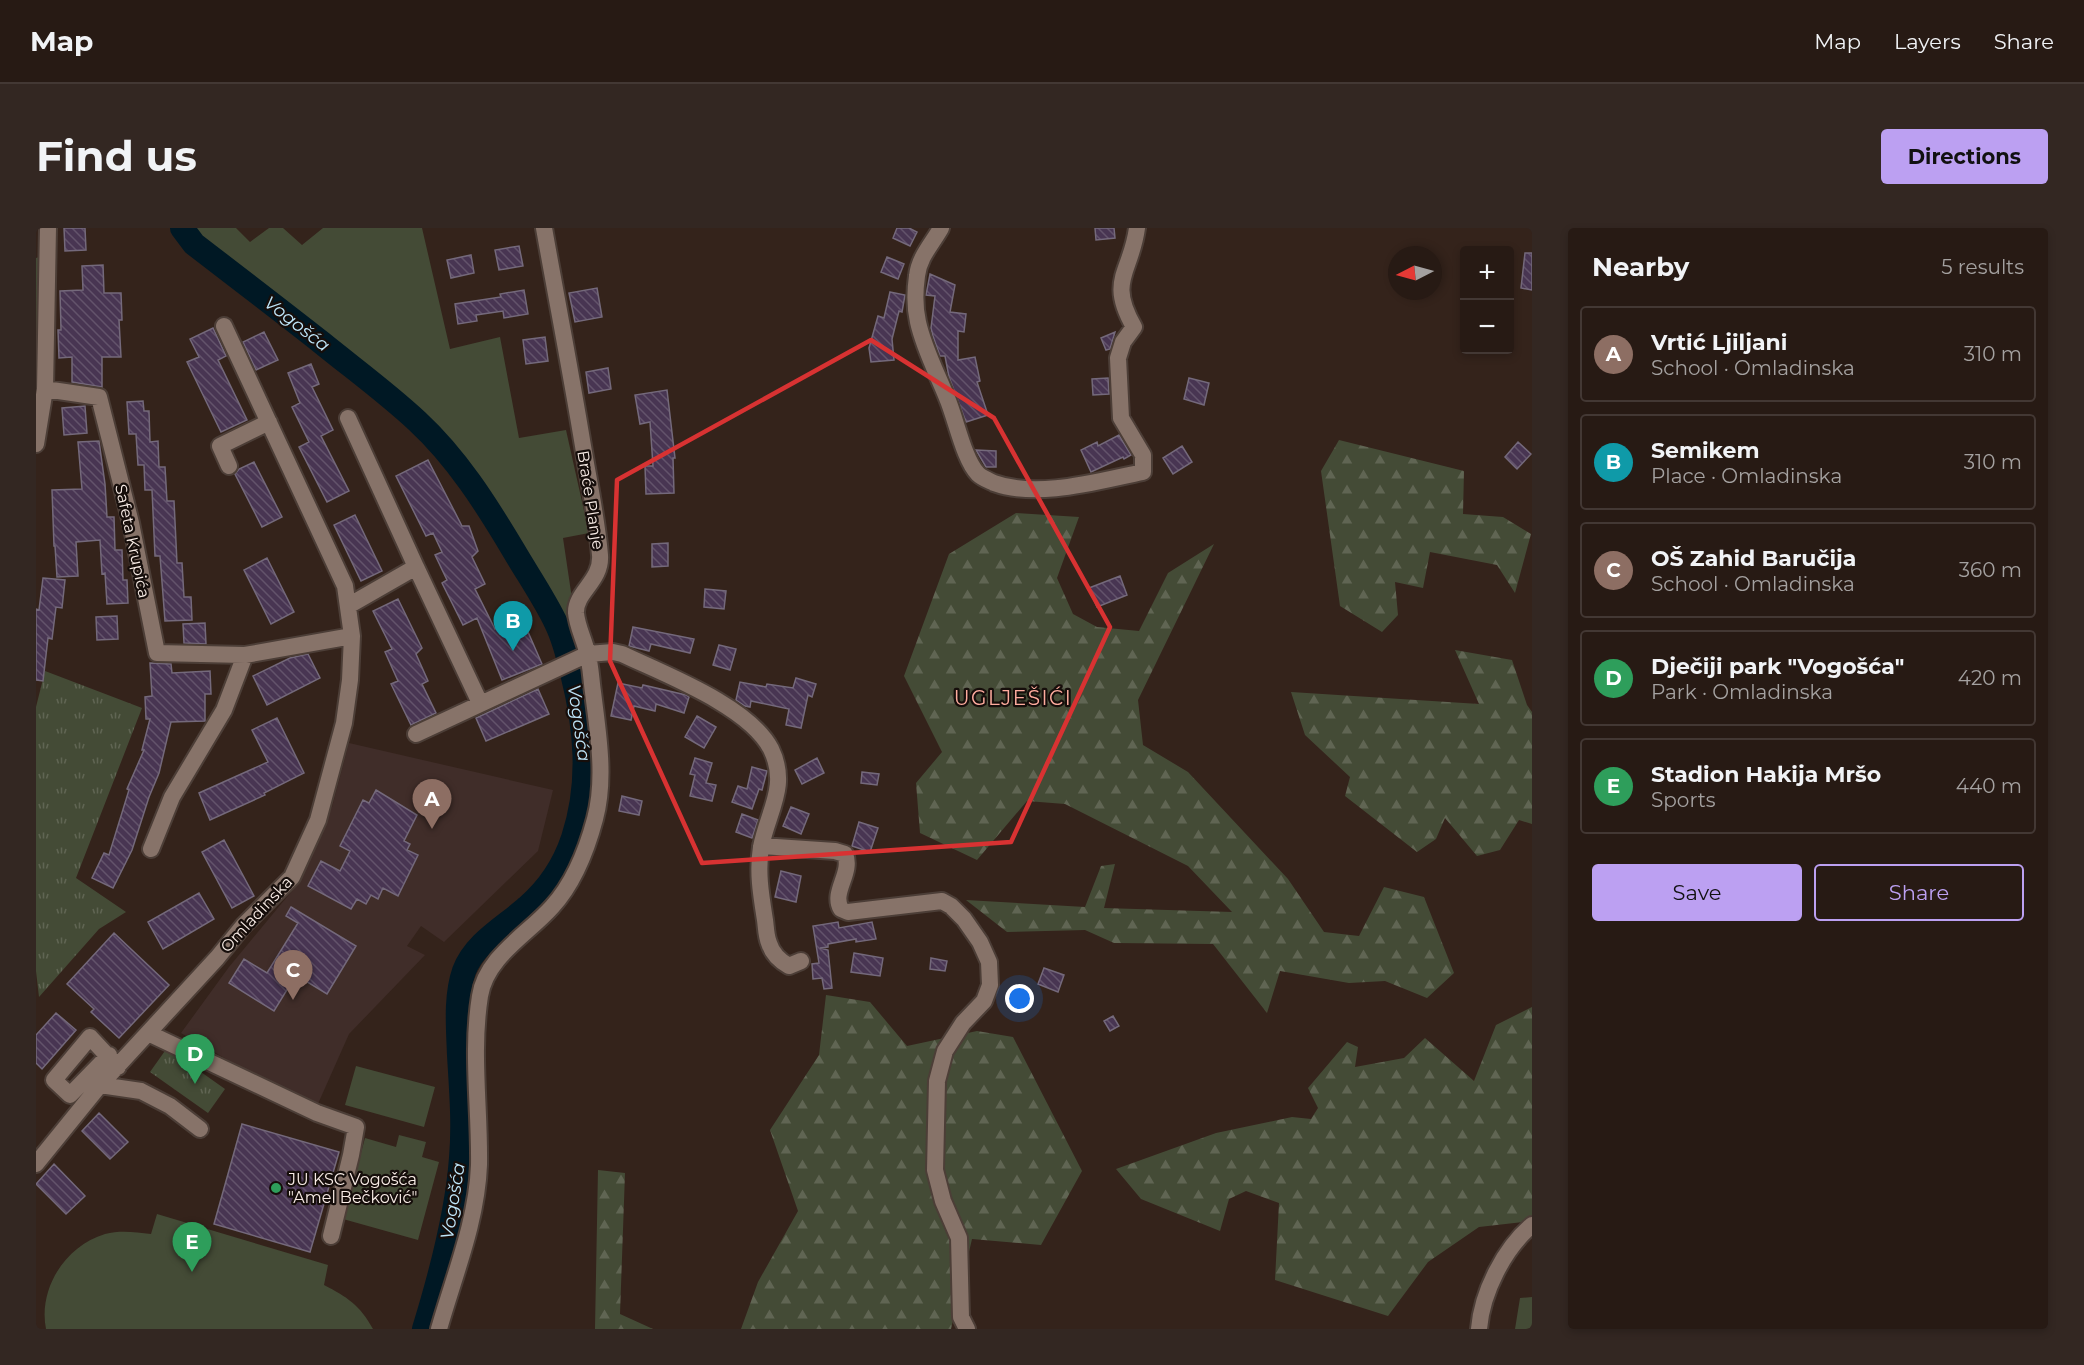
<!DOCTYPE html>
<meta charset="utf-8">
<style>
body{margin:0;font-family:Montserrat,sans-serif;background:#332722;color:#f1f3f6}
.controls{position:absolute;right:18px;top:18px;display:grid;overflow:hidden;border-radius:6px;box-shadow:0 3px 9px #0003}
.controls button{width:54px;height:54px;display:grid;place-items:center;padding:0;border:0;border-bottom:2px solid #433834;background:#271a14;color:#f1f3f6;font:30px sans-serif}
.compass{position:absolute;left:1352px;top:18px;width:54px;height:54px;border-radius:50%;background:#271a14;box-shadow:0 3px 9px #0003;rotate:264deg}
.you{position:absolute;left:984px;top:771px;width:21px;height:21px;margin:-15px;border:4px solid #fff;border-radius:50%;background:#1a73e8;box-shadow:0 0 0 9px #1a73e833}
.badge{display:grid;place-items:center;width:39px;height:39px;border-radius:50%;background:#bca0f2;color:#fff;font-size:20px;font-weight:700}
.pin{position:absolute;translate:-50% -50px;filter:drop-shadow(0 2px 3px #0008)}
.pin::after{content:'';position:absolute;top:32px;width:21px;height:18px;background:inherit;clip-path:polygon(0 0,100% 0,50% 100%)}
.list{margin:0;padding:0;list-style:none}
h2{display:flex;justify-content:space-between;align-items:center;height:78px;margin:0;padding:0 24px;font-size:26px}
h2 small{font-size:20px;font-weight:400;color:#a4a1a0}
.list li{display:grid;grid-template-columns:39px 1fr auto;gap:18px;align-items:center;box-sizing:border-box;height:96px;margin:0 12px 12px;padding:0 12px;border:2px solid #433834;border-radius:6px}
.list b{display:block;font-size:22px;white-space:nowrap}
.list p{margin:0;font-size:20px;white-space:nowrap;color:#a4a1a0}
.list em{font-size:20px;font-style:normal;color:#a4a1a0}
.actions{display:flex;gap:12px;padding:18px 24px}
.actions a{flex:1;padding:14px 0;border:2px solid #bca0f2;border-radius:6px;text-align:center;font-size:21px;color:#bca0f2}
.actions .main{background:#bca0f2;color:#111}
.map{position:relative;flex:none;width:1496px;height:1101px;overflow:hidden;border-radius:6px}
header{display:flex;align-items:center;gap:36px;box-sizing:border-box;height:84px;padding:0 30px;background:#271a14;border-bottom:2px solid #433834}
header strong{font-size:28px}
nav{display:flex;gap:33px;margin-inline-start:auto;font-size:21px}
.intro{display:flex;align-items:center;justify-content:space-between;box-sizing:border-box;height:144px;padding:0 36px}
h1{margin:0;font-size:42px}
.button{padding:15px 27px;border-radius:6px;background:#bca0f2;color:#111;font-size:21px;font-weight:700}
main{display:flex;gap:36px;padding:0 36px}
aside{flex:1;background:#271a14;border-radius:6px;box-shadow:0 3px 9px #0003}
.map>svg:first-child{display:block}
.education{fill:#402d29}
.grass{fill:#444b36}
.forest{fill:url(#forest-firs)}
.park{fill:url(#park-tufts)}
.lines{fill:none;stroke-linecap:round;stroke-linejoin:round}
.river{stroke:#001824;stroke-width:24}
.building{fill:url(#building-back-hatch);stroke:#74697b;stroke-width:1.5}
.minor-casing{stroke:#4c3e37;stroke-width:20}
.minor{stroke:#877369;stroke-width:16}
.marked{fill:none;stroke:#d83232;stroke-width:4.5;stroke-linejoin:round}
.leisure-dot{fill:#2e9e5b;stroke:#160e0b;stroke-width:2}
.labels{text-anchor:middle;stroke-width:4.5;stroke-linejoin:round;paint-order:stroke}
.street-label{font-size:16px;fill:#f9ede7;stroke:#160e0b}
.poi-label{font-size:16px;fill:#f9ede7;stroke:#160e0b;text-anchor:start}
.water-label{font-size:18px;font-style:italic;fill:#bfe7fb;stroke:#160e0b}
.quarter-label{font-size:20px;letter-spacing:1.5px;fill:#ffac9e;stroke:#160e0b}
</style>
<header>
<strong>Map</strong>
<nav><a>Map</a><a>Layers</a><a>Share</a></nav>
</header>
<div class="intro"><h1>Find us</h1><a class="button">Directions</a></div>
<main>
<div class="map">
<svg width="1496" height="1101" viewBox="0 0 1496 1101">
<defs>
<pattern id="forest-firs" width="22" height="20" patternUnits="userSpaceOnUse" patternTransform="scale(1.5)"><rect width="22" height="20" fill="#444b36"/><path d="M5 1l3.5 6h-7zM16 11l3.5 6h-7z" fill="#606553"/></pattern>
<pattern id="park-tufts" width="24" height="20" patternUnits="userSpaceOnUse" patternTransform="scale(1.5)"><rect width="24" height="20" fill="#444b36"/><path d="M3 7l-1-3M5 7V3M7 7l1-3M15 17l-1-3M17 17v-4M19 17l1-3" fill="none" stroke="#606553"/></pattern>
<pattern id="building-back-hatch" width="6" height="6" patternUnits="userSpaceOnUse" patternTransform="scale(1.5)"><rect width="6" height="6" fill="#483552"/><path d="M-1 5l2 2M0 0l6 6M5-1l2 2" fill="none" stroke="#63536b"/></pattern>
</defs>
<rect width="100%" height="100%" fill="#34231b"/>
<path class="education" d="M313,515L517,562L502,623L408,714L385,698L371,718L389,727L313,806L281,878L230,854L145,805L193,739L260,658L296,579Z"/>
<path class="grass" d="M146,0H200L214,14L233,0H247L266,17L287,0H386L414,121L464,109L483,210L530,202L553,305L527,310L535,364L552,426L560,591L544,588L548,564L550,531L547,494L529,419L521,396L458,289L422,237L383,195L337,155L158,16Z
M12,26L0,208V30Z
M320,838L399,859L388,899L309,877Z
M363,907L390,914L386,929L403,934L382,1012L307,991L329,910L360,919Z
M121,986L292,1037L288,1057C311,1069 324,1077 337,1101H10C2,1061 29,1018 69,1006C84,1002 99,1004 115,1006Z
M1496,1069V1101H1479L1484,1070Z"/>
<path class="forest" d="M1303,212L1428,243L1427,286L1467,289L1495,306L1479,365L1461,337L1394,324L1387,360L1359,354L1362,387L1346,404L1304,378L1285,243Z
M980,285L1043,289L1021,350L1037,386L1061,399L1103,403L1132,345L1178,316L1102,472L1107,517L1152,544L1252,651L1288,704L1323,708L1348,659L1388,669L1418,745L1391,770L1349,753L1313,755L1244,743L1231,785L1177,716L1078,715L1049,702L971,704L930,672L1049,679L1065,638L1079,636L1068,680L1196,684L1152,638L1029,576L991,573L941,632L884,605L880,555L906,524L868,448L913,326Z
M1419,422L1476,432L1491,477L1496,484V596L1483,592L1464,622L1441,628L1409,590L1400,611L1381,624L1309,568L1314,549L1269,507L1255,464L1443,476Z
M790,767L834,774L871,818L941,803L977,809L1046,943L1005,1017L936,1011L915,1101H705L722,1054L762,983L734,902L783,827Z
M1496,779V988L1487,994L1443,999L1392,1034L1352,1088L1239,1052L1243,975L1210,963L1193,971L1184,1003L1105,971L1080,941L1180,905L1256,889L1275,891L1282,880L1272,860L1311,814L1322,819L1319,839L1368,830L1389,810L1438,853L1460,797Z
M562,942L589,945L584,1086L617,1101H559Z"/>
<path class="park" d="M9,443L106,480L40,650L90,684L63,701L3,769L0,743V479Z
M131,820L189,861L172,885L114,844Z"/>
<g class="lines">
<path class="river" d="M146,0L158,16C201,49 244,82 286,115C318,141 351,165 381,193C421,230 450,276 478,323C492,347 508,370 520,395C528,411 532,428 536,445C550,500 555,555 537,610C528,637 512,661 491,679C469,699 439,714 428,743C419,769 422,800 423,827C425,861 428,896 425,930C421,985 404,1049 388,1101"/>
</g>
<path class="building" d="M28,0H49L50,22L29,23Z
M861,0H873L881,4L874,18L857,10Z
M1059,0H1078L1079,10L1060,12Z
M483,18L487,38L463,42L459,22Z
M1489,25H1496V62L1485,60Z
M435,27L438,45L415,50L411,32Z
M851,29L868,36L862,51L845,44Z
M67,37L68,65H85L86,92H83L85,129H66V159L36,154V129L23,130L22,102H25L24,63L47,62L46,38Z
M894,46L919,57L914,84L930,86L928,104L922,103V132L939,129L944,153L941,154L952,187L930,194L913,149L909,128H904L897,108L895,100L899,68L890,67Z
M561,60L566,89L539,94L533,65Z
M488,62L492,86L468,90L467,83L440,87L441,93L422,96L419,76L465,69L464,66Z
M854,64L869,67L866,84L863,83L856,111L858,132L835,134L833,120L842,88L848,90Z
M177,100L190,128L182,132L211,192L185,204L151,134L163,129L154,111Z
M228,104L242,132L220,142L207,114Z
M1079,104L1074,121L1070,122L1065,110Z
M509,109L512,133L490,136L487,112Z
M275,136L283,156L276,159L297,202L285,208L313,263L291,274L263,219L273,214L256,179L264,175L252,145Z
M572,140L575,161L553,165L550,144Z
M1072,150L1073,166L1057,167L1056,151Z
M1153,150L1173,155L1168,177L1148,171Z
M631,162L639,230H637L638,265L610,266L609,238H617L614,194L604,196L599,167Z
M107,173L108,183H113L114,214L122,213L123,239H129L131,273H138L141,335H146L148,369H155L156,392L129,393L124,328H119L116,262H109L108,237H102L100,206H93L91,174Z
M49,178L51,205L28,207L26,180Z
M1083,207L1095,227L1088,231L1087,229L1055,244L1045,222L1061,214L1062,218Z
M63,213L69,256L71,289H78L79,322H86L87,352H91L92,375L71,376L69,345L66,346L64,312L40,314L42,348L21,349L19,318H18L16,262L46,261L42,214Z
M1482,214L1495,226L1481,241L1469,229Z
M1146,218L1156,234L1137,246L1127,230Z
M940,222L960,223V239H950Z
M392,232L426,298H433L442,323L436,329L449,356L439,361L459,401L471,396L477,410L492,404L506,436L466,452L441,390L427,397L406,355L411,352L399,327L406,324L397,305L390,308L360,248Z
M218,234L246,289L226,299L199,246L203,241Z
M319,287L346,343L325,353L298,297Z
M632,315V338L616,339V316Z
M231,330L258,384L235,396L208,342Z
M1084,348L1091,367L1061,379L1053,360Z
M7,350L29,352L26,380L20,379L16,411L12,410L7,453L0,452V381L3,382Z
M669,361L690,363L688,381L668,379Z
M362,371L386,420L380,426L392,453L386,456L400,485L375,497L355,456L362,453L349,424L356,421L337,383Z
M81,388L82,411L61,412L60,389Z
M169,395L170,416L148,415L147,396Z
M597,399L658,411L654,425L615,416L613,423L593,418Z
M683,417L700,421L694,442L677,437Z
M272,426L284,450L231,477L217,448L254,430Z
M114,435L135,436L136,445L174,443L175,466H169V493L135,494L123,545L113,569L96,622L77,660L56,650L68,625L73,627L93,562L91,561L108,522H106L114,491H110L109,469L116,468Z
M760,450L780,456L776,469L772,467L765,500L750,497L753,481L715,473L714,479L709,478L700,472L704,454L730,459L731,456L757,460Z
M582,455L606,460L607,457L650,467L653,469L648,485L620,476L619,483L598,478L595,492L575,488Z
M502,461L513,486L450,513L440,490Z
M661,488L680,499L668,520L649,509Z
M241,490L268,545L228,565L229,567L174,592L163,565L232,534L216,502Z
M659,530L676,535L670,555L680,557L676,573L654,568L659,547L654,546Z
M781,530L788,545L766,556L759,542Z
M716,539L731,543L726,562L723,561L716,581L696,574L702,558L711,561Z
M826,544L843,546L841,557L825,555Z
M340,562L381,587L368,613L374,616L371,622L382,627L362,668L347,660L342,671L335,667L330,676L321,671L315,681L272,658L285,633L304,643L314,623L304,618L327,572L333,575Z
M586,568L606,573L603,587L583,583Z
M755,579L773,586L765,606L747,598Z
M706,586L722,592L716,610L700,604Z
M823,594L842,600L834,624L816,618Z
M188,612L218,668L196,680L166,624Z
M745,643L765,648L760,674L739,669Z
M163,665L178,691L127,721L112,694Z
M255,679L320,718L291,766L260,747L238,783L193,755L208,731L231,745L262,695L250,688Z
M802,694L803,700L836,694L840,711L820,714V711L792,716V719L784,720L792,722L796,760L788,761L786,750L777,751L776,736L783,735L777,698Z
M78,705L133,757L83,810L55,784L58,781L31,756Z
M818,725L847,730L844,748L815,744Z
M895,730L911,733L909,743L894,741Z
M1008,740L1028,747L1022,764L1002,756Z
M20,785L40,802L6,841L0,835V807Z
M1077,788L1083,798L1074,803L1068,793Z
M63,885L92,914L74,931L46,903Z
M206,896L303,924L274,1024L178,996Z
M18,936L49,968L30,986L0,956Z"/>
<g class="lines">
<g class="minor-casing">
<path id="minor" d="M905,0C896,16 883,29 881,48C879,62 879,81 882,94C888,121 901,145 911,170C920,191 928,232 942,246C946,250 954,253 958,255C1002,271 1062,253 1107,244V227L1085,190L1082,130L1087,114L1098,99C1071,52 1095,45 1101,0
M9,161L63,169L95,295L121,425L209,427L316,408
M312,190L380,339
M0,216L9,161L12,0
M193,238L184,218L233,194
M312,378L380,339L444,475
M380,506L552,426L577,424L586,426C628,446 713,478 735,521C753,558 732,583 725,619C721,644 725,667 729,692C730,699 730,708 733,715C736,725 744,733 753,738L765,733
M725,618L799,623L809,626C817,645 795,664 805,681L812,684L906,673L915,678L928,691L944,714L953,734L954,757L948,773L927,795L909,823L901,853L899,942L907,973L923,1010L925,1089L931,1101
M115,621L136,569L188,482L209,427
M112,805L281,885L320,899L315,927L295,1008
M73,827L34,867L18,852L54,809L82,839
M64,857L105,863L134,878L164,901
M0,936L64,857L181,730L207,698L256,649L282,592L308,495L314,452L316,408L309,358L188,98
M403,1101C418,1048 441,993 443,937C444,881 435,824 444,768C450,729 491,707 516,679C537,656 551,621 559,591C570,550 562,505 557,464C555,451 555,437 551,424C548,411 541,398 540,385C539,364 566,353 564,327C561,291 553,254 547,218C535,145 521,73 508,0
M1443,1101C1446,1064 1468,1021 1496,997"/>
</g>
<use href="#minor" class="minor"/>
</g>
<path class="marked" d="M835,112L958,190L1074,399L975,614L666,635L574,433L581,252Z"/>
<circle class="leisure-dot" cx="240" cy="960" r="6"/>
<g class="labels">
<g class="street-label">
<text transform="translate(555 272) rotate(81)" y="6">Braće Planje</text>
<text transform="translate(97 313) rotate(78)" y="6">Safeta Krupića</text>
<text transform="translate(220 686) rotate(-47)" y="6">Omladinska</text>
</g>
<g class="poi-label">
<text x="252" y="957">JU KSC Vogošća<tspan x="252" dy="18">"Amel Bečković"</tspan></text>
</g>
<g class="water-label">
<text transform="translate(261 96) rotate(38)" y="6">Vogošća</text>
<text transform="translate(543 495) rotate(82)" y="6">Vogošća</text>
<text transform="translate(417 973) rotate(-81)" y="6">Vogošća</text>
</g>
<g class="quarter-label">
<text x="977" y="477">UGLJEŠIĆI</text>
</g>
</g>
</svg>
<div class="controls">
<button>+</button>
<button>−</button>
</div>
<svg class="compass" viewBox="-18 -18 36 36"><path d="M0-13l5 13h-10z" fill="#e53935"/><path d="M0 13l5-13h-10z" fill="#a4a1a0"/></svg>
<div class="you"></div>
<div class="pin badge" style="left:396px;top:601px;background:#8d6e63">A</div>
<div class="pin badge" style="left:477px;top:423px;background:#0f9aa8">B</div>
<div class="pin badge" style="left:257px;top:772px;background:#8d6e63">C</div>
<div class="pin badge" style="left:159px;top:856px;background:#2e9e5b">D</div>
<div class="pin badge" style="left:156px;top:1044px;background:#2e9e5b">E</div>
</div>
<aside>
<h2>Nearby<small>5 results</small></h2>
<ul class="list">
<li><span class="badge" style="background:#8d6e63">A</span><div><b>Vrtić Ljiljani</b><p>School · Omladinska</p></div><em>310 m</em></li>
<li><span class="badge" style="background:#0f9aa8">B</span><div><b>Semikem</b><p>Place · Omladinska</p></div><em>310 m</em></li>
<li><span class="badge" style="background:#8d6e63">C</span><div><b>OŠ Zahid Baručija</b><p>School · Omladinska</p></div><em>360 m</em></li>
<li><span class="badge" style="background:#2e9e5b">D</span><div><b>Dječiji park &quot;Vogošća&quot;</b><p>Park · Omladinska</p></div><em>420 m</em></li>
<li><span class="badge" style="background:#2e9e5b">E</span><div><b>Stadion Hakija Mršo</b><p>Sports</p></div><em>440 m</em></li>
</ul>
<div class="actions"><a class="main">Save</a><a>Share</a></div>
</aside>
</main>
